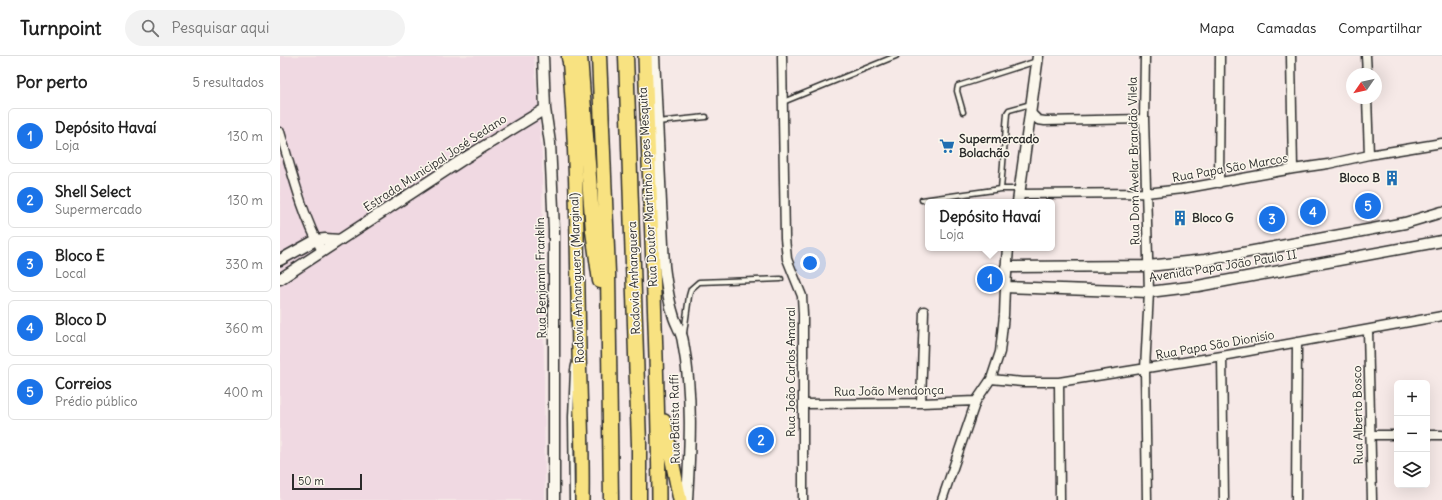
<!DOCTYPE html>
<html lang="pt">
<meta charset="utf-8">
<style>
body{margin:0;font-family:Delius,sans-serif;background:#f2f2f2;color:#222}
.controls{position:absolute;right:12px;bottom:12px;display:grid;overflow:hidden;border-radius:6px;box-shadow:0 4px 16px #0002}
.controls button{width:36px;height:36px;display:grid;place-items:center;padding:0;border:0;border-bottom:1px solid #e0e0e0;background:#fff;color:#222;font:20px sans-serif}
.compass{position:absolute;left:1066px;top:12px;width:36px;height:36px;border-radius:50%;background:#fff;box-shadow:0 4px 16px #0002;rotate:236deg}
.scale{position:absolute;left:12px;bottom:10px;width:70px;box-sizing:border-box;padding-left:4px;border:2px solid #2b2b2b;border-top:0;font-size:11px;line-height:14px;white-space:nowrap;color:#2b2b2b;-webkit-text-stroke:3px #fbf7ec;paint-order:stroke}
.you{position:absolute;left:530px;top:207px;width:14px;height:14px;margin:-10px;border:3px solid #fff;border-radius:50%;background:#1a73e8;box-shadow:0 0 0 6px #1a73e833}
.badge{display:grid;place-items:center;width:26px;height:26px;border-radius:50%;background:#1a73e8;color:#fff;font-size:13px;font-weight:700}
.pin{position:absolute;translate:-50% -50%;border:2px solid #fff;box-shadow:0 1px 4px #0006}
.popup{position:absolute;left:645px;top:143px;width:130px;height:52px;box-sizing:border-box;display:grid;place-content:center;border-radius:6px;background:#fff;filter:drop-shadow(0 1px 3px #0005);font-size:13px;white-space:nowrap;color:#767676}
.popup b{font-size:15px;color:#222}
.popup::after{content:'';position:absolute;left:50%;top:100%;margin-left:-8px;border:8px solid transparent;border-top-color:#fff}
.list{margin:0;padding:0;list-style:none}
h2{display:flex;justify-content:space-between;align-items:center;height:52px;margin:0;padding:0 16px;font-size:17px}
h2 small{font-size:13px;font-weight:400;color:#767676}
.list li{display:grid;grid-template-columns:26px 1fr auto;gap:12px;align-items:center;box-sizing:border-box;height:56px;margin:0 8px 8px;padding:0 8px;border:1px solid #e0e0e0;border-radius:6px}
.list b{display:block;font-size:15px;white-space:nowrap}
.list p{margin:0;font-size:13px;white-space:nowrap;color:#767676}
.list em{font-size:13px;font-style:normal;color:#767676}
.icon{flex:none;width:22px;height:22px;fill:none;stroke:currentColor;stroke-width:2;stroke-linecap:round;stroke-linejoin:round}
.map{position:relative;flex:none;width:1162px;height:444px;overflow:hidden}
header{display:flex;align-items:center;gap:24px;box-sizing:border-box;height:56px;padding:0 20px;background:#fff;border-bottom:1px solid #e0e0e0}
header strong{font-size:19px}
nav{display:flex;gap:22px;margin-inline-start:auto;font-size:14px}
.search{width:280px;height:36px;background:#f2f2f2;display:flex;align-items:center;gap:10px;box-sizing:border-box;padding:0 14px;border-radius:22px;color:#767676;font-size:15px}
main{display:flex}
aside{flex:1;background:#fff}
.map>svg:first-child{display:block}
.built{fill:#f0d9e2}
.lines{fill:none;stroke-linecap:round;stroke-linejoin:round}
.service-casing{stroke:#2b2b2b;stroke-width:7}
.minor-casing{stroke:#2b2b2b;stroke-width:11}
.tertiary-casing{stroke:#2b2b2b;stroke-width:13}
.trunk-casing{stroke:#2b2b2b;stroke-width:16}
.motorway-casing{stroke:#2b2b2b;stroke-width:17}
.service{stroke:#fbf7ec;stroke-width:4}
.minor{stroke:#fbf7ec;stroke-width:8}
.tertiary{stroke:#fbf7ec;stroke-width:10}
.trunk{stroke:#f8e281;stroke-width:13}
.motorway{stroke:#f8e281;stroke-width:14}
.labels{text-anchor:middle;stroke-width:3;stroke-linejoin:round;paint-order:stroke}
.poi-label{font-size:12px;font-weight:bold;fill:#2b2b2b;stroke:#fbf7ec;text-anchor:start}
.street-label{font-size:12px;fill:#2b2b2b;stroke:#fbf7ec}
</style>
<header>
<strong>Turnpoint</strong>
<div class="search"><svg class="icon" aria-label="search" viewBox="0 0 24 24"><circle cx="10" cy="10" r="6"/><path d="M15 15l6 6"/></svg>Pesquisar aqui</div>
<nav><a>Mapa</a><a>Camadas</a><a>Compartilhar</a></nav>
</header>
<main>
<aside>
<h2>Por perto<small>5 resultados</small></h2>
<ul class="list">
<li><span class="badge">1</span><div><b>Depósito Havaí</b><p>Loja</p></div><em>130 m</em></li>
<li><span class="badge">2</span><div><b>Shell Select</b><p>Supermercado</p></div><em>130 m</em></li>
<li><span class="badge">3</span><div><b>Bloco E</b><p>Local</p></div><em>330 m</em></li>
<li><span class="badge">4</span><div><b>Bloco D</b><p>Local</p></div><em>360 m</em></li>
<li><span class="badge">5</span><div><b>Correios</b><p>Prédio público</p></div><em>400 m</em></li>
</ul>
</aside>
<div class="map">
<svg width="1162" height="444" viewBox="0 0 1162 444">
<rect width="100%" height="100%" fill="#f6e9e7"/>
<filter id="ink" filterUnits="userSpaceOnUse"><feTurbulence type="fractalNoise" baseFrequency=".025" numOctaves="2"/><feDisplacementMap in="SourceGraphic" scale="8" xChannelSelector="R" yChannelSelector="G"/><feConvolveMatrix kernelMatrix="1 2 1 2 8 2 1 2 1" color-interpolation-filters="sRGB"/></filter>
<g filter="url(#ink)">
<path class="built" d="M0,0H254L262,102L265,444H0Z"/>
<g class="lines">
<g class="service-casing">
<path id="service" d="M503,46L616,0
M683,56L677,35L678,30L757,5
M377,66L426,61
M740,133H721L727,57L729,54L751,48
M642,144L721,133
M404,277L409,240L411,233L419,226L501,223
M292,444L291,361L293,314L294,309"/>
</g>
<g class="minor-casing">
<path id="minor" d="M502,0L505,182L507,203L522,240L523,258V444
M865,0L864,63L869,236L865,313L867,444
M1011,0L1013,113
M1086,0L1087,18
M1087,42L1089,99
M751,57L758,64L765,65L864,63
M0,76C12,116 22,158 42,195
M939,127L940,0
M740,138L866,137L902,133L1013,113L1048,108L1089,99L1162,87
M1088,274L1092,444
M942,300L944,444
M711,323L743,326H779L942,300L1162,260
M779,326L780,444
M641,347L644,255
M523,348L641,347L696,345
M1090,379H1117
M1147,379H1162
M662,444L696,345L711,323L720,296L724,259L725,231
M1016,444L1017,286"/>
</g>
<g class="tertiary-casing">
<path id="tertiary" d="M263,0L265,53L270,87L274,174V444
M374,0L384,210C386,226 388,242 393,258C395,267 402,276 403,286C413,338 410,392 407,444
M738,146L758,0
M728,192L725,231L869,236L918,230L1162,185
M0,204L36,184L45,183L60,184
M726,211L868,210L925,204L1125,167L1162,156
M0,223L185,102L265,53"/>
</g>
<g class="trunk-casing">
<path id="trunk" d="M289,0C297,97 297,195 299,293C300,343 303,394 302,444
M365,0C370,148 378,296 379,444
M384,365L400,444"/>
</g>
<g class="motorway-casing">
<path id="motorway" d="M300,0L313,175L320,225
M319,0L328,217L331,444
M346,0L359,388V444
M289,2V0"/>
</g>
<use href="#service" class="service"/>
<use href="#minor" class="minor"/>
<use href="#tertiary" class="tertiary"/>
<use href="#trunk" class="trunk"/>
<use href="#motorway" class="motorway"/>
</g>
</g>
<defs>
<g id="supermarket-bare" transform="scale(1.2)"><path d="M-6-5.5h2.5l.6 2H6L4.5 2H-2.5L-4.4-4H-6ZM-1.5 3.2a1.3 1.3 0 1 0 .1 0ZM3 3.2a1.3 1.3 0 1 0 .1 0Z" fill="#1f6fb2" stroke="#fbf7ec" stroke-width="2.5" paint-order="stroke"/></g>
<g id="building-bare" transform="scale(1.2)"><path d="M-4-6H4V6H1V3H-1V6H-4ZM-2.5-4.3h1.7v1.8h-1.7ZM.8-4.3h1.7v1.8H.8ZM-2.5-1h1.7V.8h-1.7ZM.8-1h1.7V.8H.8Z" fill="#1f6fb2" stroke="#fbf7ec" stroke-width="2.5" paint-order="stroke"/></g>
</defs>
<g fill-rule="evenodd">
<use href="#supermarket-bare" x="667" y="90"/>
<use href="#building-bare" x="1112" y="122"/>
<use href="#building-bare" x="900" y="162"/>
</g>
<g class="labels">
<g class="poi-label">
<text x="679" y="87">Supermercado<tspan x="679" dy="14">Bolachão</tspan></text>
<text x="1100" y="126" text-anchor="end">Bloco B</text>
<text x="912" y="166">Bloco G</text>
</g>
<g class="street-label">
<text transform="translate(854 105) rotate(-91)" y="4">Rua Dom Avelar Brandão Vilela</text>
<text transform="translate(155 107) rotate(-33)" y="4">Estrada Municipal José Sedano</text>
<text transform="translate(950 112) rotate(-10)" y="4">Rua Papa São Marcos</text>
<text transform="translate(368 131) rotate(-93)" y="4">Rua Doutor Martinho Lopes Mesquita</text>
<text transform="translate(943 210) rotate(-9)" y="4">Avenida Papa João Paulo II</text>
<text transform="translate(261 222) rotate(-91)" y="4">Rua Benjamin Franklin</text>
<text transform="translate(297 222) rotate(-92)" y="4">Rodovia Anhanguera (Marginal)</text>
<text transform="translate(354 222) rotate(-92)" y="4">Rodovia Anhanguera</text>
<text transform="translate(935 289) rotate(-10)" y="4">Rua Papa São Dionisío</text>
<text transform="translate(511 316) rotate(-90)" y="4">Rua João Carlos Amaral</text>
<text transform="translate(609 335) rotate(-1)" y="4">Rua João Mendonça</text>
<text transform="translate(1078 359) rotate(-91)" y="4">Rua Alberto Bosco</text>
<text transform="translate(395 363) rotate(-91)" y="4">Rua Batista Raffi</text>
</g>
</g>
</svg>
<div class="controls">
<button>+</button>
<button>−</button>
<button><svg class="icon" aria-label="layers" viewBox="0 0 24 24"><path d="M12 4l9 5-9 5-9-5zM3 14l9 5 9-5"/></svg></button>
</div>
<svg class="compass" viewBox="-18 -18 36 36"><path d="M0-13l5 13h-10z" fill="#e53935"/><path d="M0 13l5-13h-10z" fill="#767676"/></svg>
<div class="scale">50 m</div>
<div class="you"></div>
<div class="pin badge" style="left:710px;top:223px">1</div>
<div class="popup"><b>Depósito Havaí</b>Loja</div>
<div class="pin badge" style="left:481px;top:384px">2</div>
<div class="pin badge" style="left:992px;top:163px">3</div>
<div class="pin badge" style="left:1033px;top:156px">4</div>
<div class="pin badge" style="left:1088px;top:150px">5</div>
</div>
</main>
